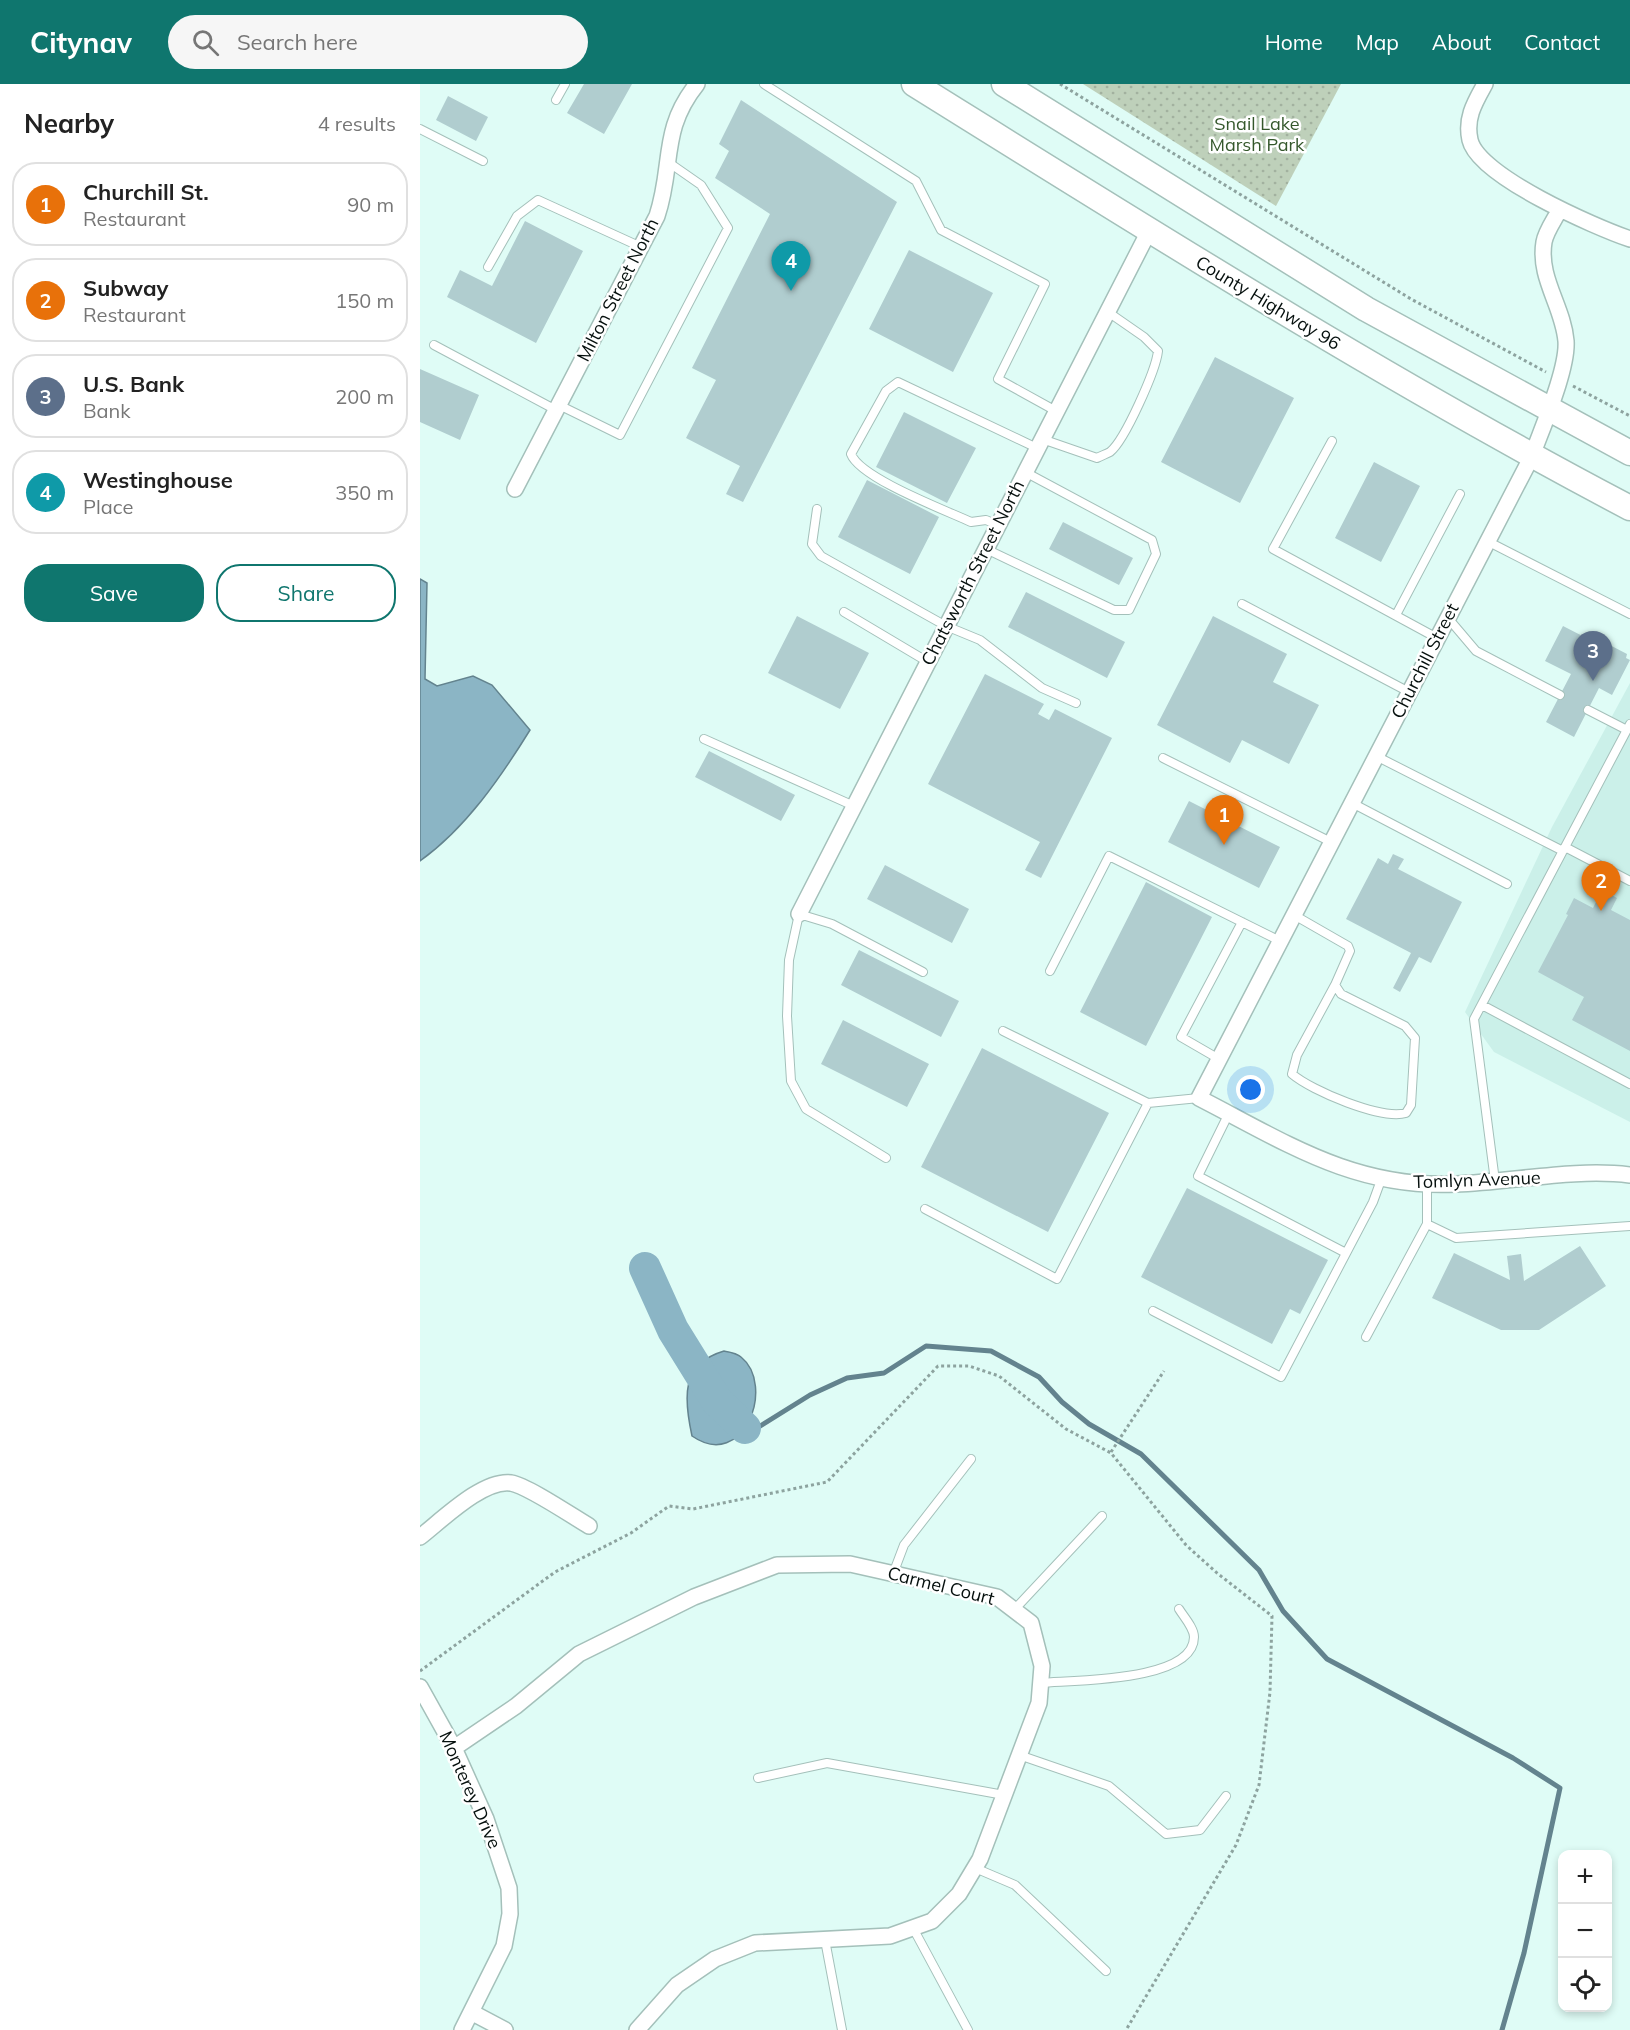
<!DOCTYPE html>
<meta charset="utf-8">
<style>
body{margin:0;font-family:Mulish,sans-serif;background:#f6f6f6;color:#222}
.controls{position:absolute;right:18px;bottom:18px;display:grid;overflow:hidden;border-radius:12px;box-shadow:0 3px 9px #0003}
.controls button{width:54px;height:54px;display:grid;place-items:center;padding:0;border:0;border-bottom:2px solid #e0e0e0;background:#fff;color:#222;font:30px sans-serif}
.you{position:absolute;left:831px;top:1006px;width:21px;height:21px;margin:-15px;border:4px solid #fff;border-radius:50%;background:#1a73e8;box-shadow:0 0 0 9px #1a73e833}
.badge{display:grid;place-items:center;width:39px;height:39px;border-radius:50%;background:#0f766e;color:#fff;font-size:20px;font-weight:700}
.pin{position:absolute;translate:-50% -50px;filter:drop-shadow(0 2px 3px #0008)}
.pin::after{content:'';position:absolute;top:32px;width:21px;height:18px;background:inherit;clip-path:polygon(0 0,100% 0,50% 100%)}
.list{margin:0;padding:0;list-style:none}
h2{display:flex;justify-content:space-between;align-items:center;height:78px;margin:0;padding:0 24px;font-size:26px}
h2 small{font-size:20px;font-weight:400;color:#767676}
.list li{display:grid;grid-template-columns:39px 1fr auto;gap:18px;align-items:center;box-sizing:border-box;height:84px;margin:0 12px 12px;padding:0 12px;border:2px solid #e0e0e0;border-radius:24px}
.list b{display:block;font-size:22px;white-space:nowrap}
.list p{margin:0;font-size:20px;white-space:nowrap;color:#767676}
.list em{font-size:20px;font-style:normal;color:#767676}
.actions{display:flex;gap:12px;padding:18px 24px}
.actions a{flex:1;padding:14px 0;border:2px solid #0f766e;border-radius:24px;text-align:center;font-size:21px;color:#0f766e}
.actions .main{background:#0f766e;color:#fff}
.icon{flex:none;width:33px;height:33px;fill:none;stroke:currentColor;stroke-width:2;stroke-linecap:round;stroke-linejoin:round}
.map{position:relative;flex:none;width:1210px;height:1946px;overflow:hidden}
header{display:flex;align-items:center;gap:36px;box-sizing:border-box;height:84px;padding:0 30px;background:#0f766e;color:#fff}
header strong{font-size:28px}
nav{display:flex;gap:33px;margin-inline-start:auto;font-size:21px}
.search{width:420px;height:54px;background:#f6f6f6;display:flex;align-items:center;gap:15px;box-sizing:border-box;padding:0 21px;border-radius:33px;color:#767676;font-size:22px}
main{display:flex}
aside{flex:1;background:#fff}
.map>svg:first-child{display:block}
.built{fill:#cbf0e9}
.grass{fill:url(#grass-dots)}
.water{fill:#8bb5c5;stroke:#63838e;stroke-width:1.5}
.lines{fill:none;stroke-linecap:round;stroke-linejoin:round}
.stream{stroke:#63838e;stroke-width:5}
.river{stroke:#8bb5c5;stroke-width:32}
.building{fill:#b0cdcf}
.lane-casing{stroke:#a4c0ba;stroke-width:10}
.street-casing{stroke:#a4c0ba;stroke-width:18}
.primary-casing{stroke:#a4c0ba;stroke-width:27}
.path{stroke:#8da39f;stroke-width:3;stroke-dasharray:3 3;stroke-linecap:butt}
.lane{stroke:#fff;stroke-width:8}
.street{stroke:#fff;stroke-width:15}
.primary{stroke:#fff;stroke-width:24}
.labels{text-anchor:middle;stroke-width:5;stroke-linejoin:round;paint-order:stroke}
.park-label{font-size:18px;fill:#34572b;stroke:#fff}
.street-label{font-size:18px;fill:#050f0d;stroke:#fff}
</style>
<header>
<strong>Citynav</strong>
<div class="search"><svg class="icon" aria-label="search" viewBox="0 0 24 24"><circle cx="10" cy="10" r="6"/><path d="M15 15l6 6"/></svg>Search here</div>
<nav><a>Home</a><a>Map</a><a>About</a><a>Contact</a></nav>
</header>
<main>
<aside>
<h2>Nearby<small>4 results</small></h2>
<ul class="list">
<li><span class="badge" style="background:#e8710a">1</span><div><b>Churchill St.</b><p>Restaurant</p></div><em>90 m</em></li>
<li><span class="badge" style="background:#e8710a">2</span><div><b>Subway</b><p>Restaurant</p></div><em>150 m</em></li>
<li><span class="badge" style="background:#5c6f8a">3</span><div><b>U.S. Bank</b><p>Bank</p></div><em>200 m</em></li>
<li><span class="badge" style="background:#0f9aa8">4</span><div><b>Westinghouse</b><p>Place</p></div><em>350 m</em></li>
</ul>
<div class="actions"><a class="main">Save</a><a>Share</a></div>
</aside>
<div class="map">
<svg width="1210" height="1946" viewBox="0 0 1210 1946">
<defs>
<pattern id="grass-dots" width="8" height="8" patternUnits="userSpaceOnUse" patternTransform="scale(1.5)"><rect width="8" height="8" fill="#bed0ba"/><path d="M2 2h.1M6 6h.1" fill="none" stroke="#a2b19f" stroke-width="1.8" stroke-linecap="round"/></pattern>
</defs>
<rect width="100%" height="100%" fill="#dffcf6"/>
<path class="built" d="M1210,599V1038L1074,968L1045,928L1132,743Z"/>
<path class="grass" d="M663,0H921L856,122Z"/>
<path class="water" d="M0,495L7,499L5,595L17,602L53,592L72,601L110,646C81,693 46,744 0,777Z
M304,1267C310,1268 317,1269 321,1273C356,1301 324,1388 272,1352C264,1315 260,1280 304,1267Z"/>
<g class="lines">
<path class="stream" d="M325,1344H337L390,1311L427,1294L464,1289L506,1262L571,1267L619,1293L642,1318L669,1340L721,1370L839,1486L863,1527L907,1575L1093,1674L1140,1704L1104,1869L1082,1946"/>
<path class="river" d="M225,1184L253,1246L297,1317L325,1344"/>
</g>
<path class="building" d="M164,0H212L184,50L147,29Z
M28,12L68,33L56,57L16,36Z
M321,16L477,118L323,418L306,410L320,382L266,354L296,296L272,284L350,130L295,94L309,67L299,60Z
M105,137L163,167L116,259L27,213L40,186L72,202Z
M489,166L573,209L533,288L449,245Z
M795,273L874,314L820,419L741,378Z
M0,285L59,311L40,356L0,338Z
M484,328L556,364L527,419L456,383Z
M954,378L1000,402L961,478L915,454Z
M447,396L519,433L490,490L418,453Z
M643,438L713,474L699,501L629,465Z
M606,508L705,558L687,594L588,543Z
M377,532L449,569L420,625L348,589Z
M793,532L867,570L853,598L899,621L869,680L822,656L810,679L737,641Z
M1143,542L1180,561L1182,557L1207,570L1206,574L1210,576L1192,611L1179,604L1154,653L1126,638L1151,590L1125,577Z
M565,590L624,620L618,630L629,636L635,625L692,654L621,794L605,786L620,758L508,700Z
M289,667L375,711L361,737L275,693Z
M769,717L860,763L839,804L748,758Z
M973,770L984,775L978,785L1042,818L1011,879L999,873L980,908L973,904L991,869L926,835L958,774L968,780Z
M465,781L549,825L532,859L447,815Z
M726,798L792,833L726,962L660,928Z
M1182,806L1197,814L1191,826L1210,836V967L1152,936L1164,913L1118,888L1148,831L1146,830L1154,814L1173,824Z
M439,866L539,917L521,953L421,901Z
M423,936L509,980L487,1023L401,980Z
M562,964L689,1029L628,1148L501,1083Z
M767,1104L908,1176L880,1230L870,1225L852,1260L721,1193Z
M1160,1162L1186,1202L1119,1246H1081L1012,1214L1034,1169L1090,1196L1087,1172L1101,1170L1104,1197Z"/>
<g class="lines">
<g class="lane-casing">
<path id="lane" d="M344,0L496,97L521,146L625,200L578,295L636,327
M136,16L145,0
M0,45L63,77
M68,183L97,132L118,116L221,163
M14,261L136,326
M139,321L200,351L308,144L281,101L248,78
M622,355L677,374C681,372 686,370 690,368C705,356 736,286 738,267L724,253L688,228
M912,357L853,465L1017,554
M397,425L392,460L401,472L526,542L560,556L622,604L656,619
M578,441L566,436L551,438C525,426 440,394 431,370L466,307L478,298L617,364
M1067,457L1210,530
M566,465L694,526H709L736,470L732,456L605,388
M822,520L989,608
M424,528L508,578
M976,531L1040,410
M1028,534L1056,567L1140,611
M1168,626L1207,646
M284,655L434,722
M956,672L1143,767
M743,674L911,758
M932,719L1087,800
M1145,763L1210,797
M874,831L928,862L930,867L915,901L921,910L985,942L995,954L991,1021L986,1029C961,1036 892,1007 872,990L877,971L915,901
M630,887L689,772L860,857
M1062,921L1210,1000
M583,947L728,1019
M799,975L761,953L822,838
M809,1029L778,1092L926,1169
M466,1074L386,1025L371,997L367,932L369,876L379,830L412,840L503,888
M1075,1097L1054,935L1210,640
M1007,1100V1140L1036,1154L1210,1142
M505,1125L637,1195L728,1019L779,1014
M733,1227L861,1293L953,1118L961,1096
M946,1253L1007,1140
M473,1490L484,1461L551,1375
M594,1526L682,1432
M621,1599C653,1596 774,1598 774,1553C774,1544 764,1533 759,1525
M599,1671L689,1702L746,1750L780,1746L806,1712
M338,1694L407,1679L584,1711
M555,1784L595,1801L686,1887
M493,1844L548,1946
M405,1856L422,1946"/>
</g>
<g class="street-casing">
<path id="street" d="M1065,0C1055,18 1045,34 1050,56C1058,92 1175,143 1210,155
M1140,125C1135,135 1126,147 1124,158C1118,194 1143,222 1146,257C1148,285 1122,344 1112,372L779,1014C865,1058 934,1105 1036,1100C1092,1098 1155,1084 1210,1091
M95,405L237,132C254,81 240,46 277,0
M379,830L729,147
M0,1453C22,1436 63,1395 91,1399C108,1402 152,1432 169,1442
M0,1603L34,1664L66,1735L89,1804L90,1830L84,1862L42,1946
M34,1664L96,1622L159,1570L274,1513L357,1481L430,1480L577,1513L611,1539L622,1582L619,1619L560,1775L539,1810L512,1837L470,1852L335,1859L295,1875L257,1901L217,1946
M51,1928L85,1946"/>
</g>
<g class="primary-casing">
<path id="primary" d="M494,0C730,147 964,295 1210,424
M584,0L946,225L1210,369"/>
</g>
<path class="path" d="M640,0L991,215L1126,288
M1153,302L1210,332
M691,1368L744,1287
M0,1587L135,1488L211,1449L249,1422L273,1425L407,1398L518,1282H549L579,1292L646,1345L691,1369L766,1461L797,1489L852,1532L850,1608L839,1701L816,1761L706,1946"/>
<use href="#lane" class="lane"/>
<use href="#street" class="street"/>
<use href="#primary" class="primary"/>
</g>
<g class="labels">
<g class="park-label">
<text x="837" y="46">Snail Lake<tspan x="837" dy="21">Marsh Park</tspan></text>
</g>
<g class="street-label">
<text transform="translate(198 206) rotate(-63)" y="6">Milton Street North</text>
<text transform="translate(848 219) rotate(31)" y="6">County Highway 96</text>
<text transform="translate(553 489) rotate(-63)" y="6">Chatsworth Street North</text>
<text transform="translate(1005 577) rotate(-63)" y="6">Churchill Street</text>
<text transform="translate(1057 1096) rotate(-2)" y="6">Tomlyn Avenue</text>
<text transform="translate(521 1502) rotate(14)" y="6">Carmel Court</text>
<text transform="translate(50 1706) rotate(66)" y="6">Monterey Drive</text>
</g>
</g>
</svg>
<div class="controls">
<button>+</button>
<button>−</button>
<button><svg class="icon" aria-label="locate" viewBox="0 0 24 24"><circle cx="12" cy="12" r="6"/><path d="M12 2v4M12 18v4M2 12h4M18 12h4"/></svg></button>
</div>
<div class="you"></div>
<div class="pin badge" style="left:804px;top:761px;background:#e8710a">1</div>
<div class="pin badge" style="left:1181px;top:827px;background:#e8710a">2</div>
<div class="pin badge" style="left:1173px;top:597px;background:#5c6f8a">3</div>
<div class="pin badge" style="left:371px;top:207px;background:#0f9aa8">4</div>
</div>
</main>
